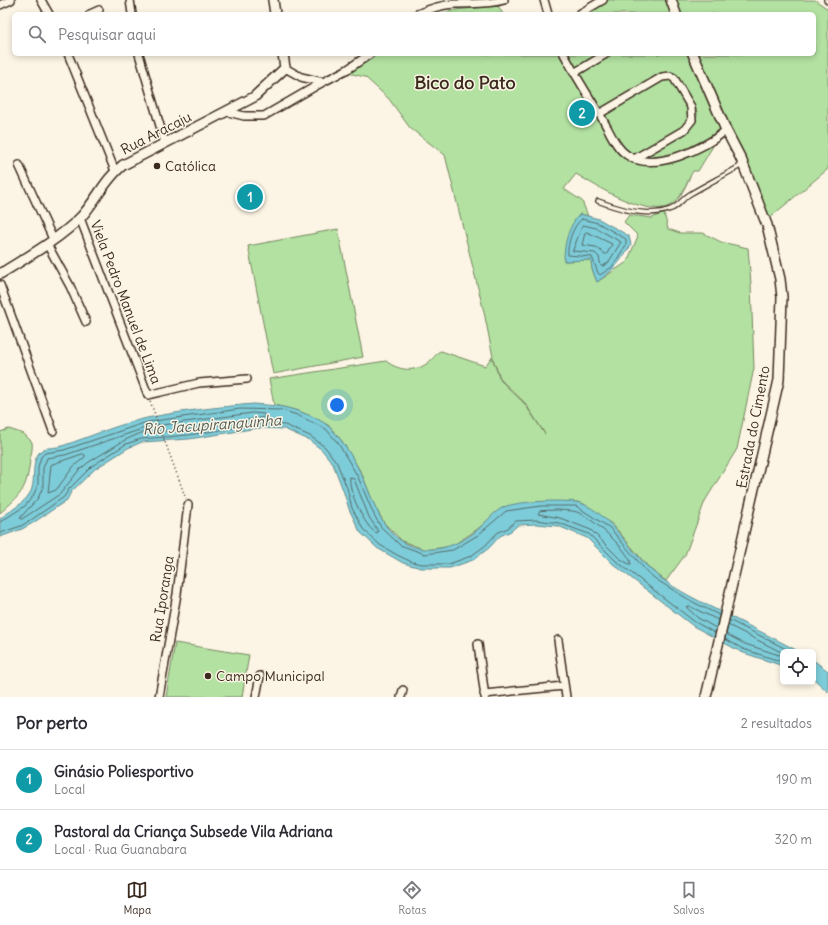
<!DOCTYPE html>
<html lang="pt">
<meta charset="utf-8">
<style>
body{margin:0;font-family:Delius,sans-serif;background:#f7f7f7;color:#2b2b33}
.controls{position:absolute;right:12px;bottom:12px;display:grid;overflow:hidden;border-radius:6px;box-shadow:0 2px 6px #0003}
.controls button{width:36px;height:36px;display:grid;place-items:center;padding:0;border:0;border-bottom:1px solid #e1e1e2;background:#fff;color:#2b2b33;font:20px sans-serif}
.you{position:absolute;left:337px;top:405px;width:14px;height:14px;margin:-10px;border:3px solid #fff;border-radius:50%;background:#1a73e8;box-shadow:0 0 0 6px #1a73e833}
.badge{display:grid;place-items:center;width:26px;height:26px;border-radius:50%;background:#3b2a1e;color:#fff;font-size:13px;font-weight:700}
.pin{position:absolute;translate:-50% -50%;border:2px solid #fff;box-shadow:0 1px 4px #0006}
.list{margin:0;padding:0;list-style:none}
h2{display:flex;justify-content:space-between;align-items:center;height:52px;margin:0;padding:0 16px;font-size:17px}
h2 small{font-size:13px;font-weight:400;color:#7c7c81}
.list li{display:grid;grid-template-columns:26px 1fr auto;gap:12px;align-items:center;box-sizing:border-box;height:60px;padding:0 16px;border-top:1px solid #e1e1e2}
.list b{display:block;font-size:15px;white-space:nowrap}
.list p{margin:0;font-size:13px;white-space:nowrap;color:#7c7c81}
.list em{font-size:13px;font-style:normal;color:#7c7c81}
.icon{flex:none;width:22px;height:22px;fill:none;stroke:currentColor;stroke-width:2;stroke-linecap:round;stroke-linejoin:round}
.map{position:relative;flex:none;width:828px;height:697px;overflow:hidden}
.search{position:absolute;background:#fff;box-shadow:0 2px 6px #0003;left:12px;right:12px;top:12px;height:44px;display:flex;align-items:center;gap:10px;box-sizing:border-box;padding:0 14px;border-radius:6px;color:#7c7c81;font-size:15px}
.sheet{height:172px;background:#fff}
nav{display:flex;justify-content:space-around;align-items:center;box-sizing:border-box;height:56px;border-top:1px solid #e1e1e2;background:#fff;font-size:11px;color:#7c7c81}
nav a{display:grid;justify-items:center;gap:2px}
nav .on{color:#3b2a1e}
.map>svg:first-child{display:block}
.green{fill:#b2e1a1;stroke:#768660}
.water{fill:#7dccd9;stroke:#638b8e}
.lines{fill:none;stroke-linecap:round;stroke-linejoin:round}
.shore{stroke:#556b69;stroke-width:1}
.service-casing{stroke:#3b2a1e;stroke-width:6}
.minor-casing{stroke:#3b2a1e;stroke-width:10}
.tertiary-casing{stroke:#3b2a1e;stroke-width:12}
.path{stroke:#3b2a1e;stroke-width:1.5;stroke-dasharray:1 3;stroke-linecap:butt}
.service{stroke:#fcf5e5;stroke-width:3.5}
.minor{stroke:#fcf5e5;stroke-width:7}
.tertiary{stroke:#fcf5e5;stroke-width:9}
.poi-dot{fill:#3b2a1e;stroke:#fcf5e5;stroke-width:1.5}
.labels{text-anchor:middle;stroke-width:3;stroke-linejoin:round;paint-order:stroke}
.street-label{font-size:14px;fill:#3b2a1e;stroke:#fcf5e5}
.poi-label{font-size:14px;fill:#3b2a1e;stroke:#fcf5e5;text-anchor:start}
.water-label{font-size:15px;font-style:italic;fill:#4f5b56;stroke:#fcf5e5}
.district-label{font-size:18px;font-weight:bold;fill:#3b2a1e;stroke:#fcf5e5}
</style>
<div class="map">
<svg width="828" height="697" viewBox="0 0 828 697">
<rect width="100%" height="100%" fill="#fcf5e5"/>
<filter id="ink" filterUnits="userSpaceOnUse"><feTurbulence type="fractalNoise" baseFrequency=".025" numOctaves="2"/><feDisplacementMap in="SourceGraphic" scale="8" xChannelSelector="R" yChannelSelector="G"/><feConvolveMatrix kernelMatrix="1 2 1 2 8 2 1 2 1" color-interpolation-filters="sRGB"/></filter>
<g filter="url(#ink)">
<path class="green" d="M606,0H667L672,14H581Z
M676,0H815L828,9V169L767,220L697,54H814V14H681Z
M497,4L503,14H441C458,7 479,10 497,4Z
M373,54H559L562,59L564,58L618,148L647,164L716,141L698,171H693C687,181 684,194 674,203C653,222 596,186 576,174L564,189L582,201L588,216L580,214L564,261L591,260L592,269L597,282L627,262L638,236L624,222L629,215L652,218L664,213L668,229L680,233H703L721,242L748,248L751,284L754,368L737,449L705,501L685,555L666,581L650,569L613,525L584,504L577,502H542L504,507L475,531L452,546L426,550L402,541L385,524L375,507L362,474L342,441L328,425L299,411L274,405L269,379L386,361C400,372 419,373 432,359C436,356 436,352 441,351L485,366L492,357L500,380L524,403L545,434L525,403L501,380L494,362L484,312L445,155L410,128L389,99L365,77L348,73Z
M568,54H605L577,71Z
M607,54H688L722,131C702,145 665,164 641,157C655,150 700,131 697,112C695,104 680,82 675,74L663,75L599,112L576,73Z
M671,77L687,104L690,123L634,157L623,149L601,114L664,78Z
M338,229L363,357L273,374L248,246Z
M9,429L24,434L32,442C33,449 31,454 30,460C27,489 21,495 0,513V432Z
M175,643L249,655L242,697H166Z"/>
<path class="water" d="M580,214L599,219L629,236L631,245C620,262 613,271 597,282L592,269L591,260L564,261C564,244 568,226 580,214Z
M253,404C263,405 274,405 283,407C297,410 317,417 327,425C344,439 361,471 369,492C377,511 384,530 403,542C427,556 454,548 475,532C485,524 493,512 504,507C518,501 560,500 575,502C605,506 630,551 651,570C669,586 693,598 715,609C743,623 772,637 800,652H783V666L741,652L693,626L613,564L587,538L558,526L536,524L518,525L511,531L500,536L489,548L473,560L450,568H421L403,563L377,548L360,532L349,509L343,490L333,464L322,450L309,440L284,429L258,428L189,439L142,442L128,448L95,469L71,492L67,500L33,523L22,529L0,537V519C10,510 23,505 30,493C37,481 29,460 42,450C46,447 57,448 62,446C89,437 119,424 147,418C181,411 218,407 253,404Z
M813,660L828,671V692L813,678Z"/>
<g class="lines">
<path class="shore" d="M582,219L598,223L626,239V245L612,267L600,275L598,273L592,257L568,255C567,244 573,225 582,219Z
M583,225L596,228L621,242L608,263L603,266H601L599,257L595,253L573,251Z
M587,232L612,244L607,254H605L596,247L582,245L585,233Z
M253,413L264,414L265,417L188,430L141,433L125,440L89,462L79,470L60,494L22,519L20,518L38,498L43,487V468L47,458L65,455L148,427Z
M83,454L85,455V457L74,466L56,490L48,493L51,465Z
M350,477L354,479L369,517L378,531L377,533C365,529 347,488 350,477Z
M558,510C564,511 571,510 577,512C590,516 630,551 631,564H629L619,558L591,530L560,518L538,514L540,511Z
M0,522L25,506L33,496L38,485V467L41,457L45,453L64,450L147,422L240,409L282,410L297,415L326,429L338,443L358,477L374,515L381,527L400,545L425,554L453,550L478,535L506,511L541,506H576L610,528L647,572L657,580L691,601L719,615
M0,533L21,526L31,520L64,497L69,489L92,466L126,444L141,439L189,435L258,424L285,425L310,436L325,447L337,463L347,488L352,508L363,529L380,545L397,555L412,562L422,564H449L471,556L486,545L497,533L508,528L516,521L536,520L559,523L589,534L616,561L695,622L715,633
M729,620L792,652
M716,628L698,618L686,607L689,606L718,620
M726,634L745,644L779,655L782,654L781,652L728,625
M725,639L743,649L783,662"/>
<g class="service-casing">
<path id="service" d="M826,0L828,2
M598,201C619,209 649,218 671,209C679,206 683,198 690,194C707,184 725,175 742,165"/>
</g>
<g class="minor-casing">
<path id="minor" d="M41,0L49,14
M130,0L132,14
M544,0L548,14
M0,5L11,0
M90,14L99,10
M417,14C429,9 441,5 454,4C470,3 488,5 504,0
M579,14L603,0
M68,54L115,171
M139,54L165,143
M564,54C576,77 590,98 603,120C610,132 616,148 627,155C653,173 705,149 726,130
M285,68L301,77L323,82
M574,73L606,54
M228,112L244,116H264L323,82L348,69L370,54
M599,114L662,77L670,76L674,78L691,107L692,120L684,130L634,159
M19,165L53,239
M80,218L148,395L199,383L247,379
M47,244L70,286L86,322
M0,285L53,431
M558,640L566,697
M478,644L485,697
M484,694L564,686
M159,697L177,594L188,505
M256,697L260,676
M401,697L403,690"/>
</g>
<g class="tertiary-casing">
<path id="tertiary" d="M273,0L275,14
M671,0L676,14
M693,54L726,130L741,159L767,225L780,279L782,297L779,380L706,697
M0,274C27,257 58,240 81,217C96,201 105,179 123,165L254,97L285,68L283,54"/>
</g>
<path class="path" d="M150,401L186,499"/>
<use href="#service" class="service"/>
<use href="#minor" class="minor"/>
<use href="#tertiary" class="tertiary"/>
</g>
</g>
<g class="poi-dot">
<circle cx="157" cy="166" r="4"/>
<circle cx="208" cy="676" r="4"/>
</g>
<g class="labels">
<g class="street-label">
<text transform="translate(156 133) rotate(-27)" y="5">Rua Aracaju</text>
<text transform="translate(126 302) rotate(69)" y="5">Viela Pedro Manuel de Lima</text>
<text transform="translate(753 427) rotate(-79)" y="5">Estrada do Cimento</text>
<text transform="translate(162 599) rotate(-81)" y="5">Rua Iporanga</text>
</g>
<g class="poi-label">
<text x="165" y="171">Católica</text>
<text x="216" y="681">Campo Municipal</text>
</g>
<g class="water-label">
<text transform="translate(212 425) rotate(-4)" y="5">Rio Jacupiranguinha</text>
</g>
<g class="district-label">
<text x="465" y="89">Bico do Pato</text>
</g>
</g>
</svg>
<div class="controls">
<button><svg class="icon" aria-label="locate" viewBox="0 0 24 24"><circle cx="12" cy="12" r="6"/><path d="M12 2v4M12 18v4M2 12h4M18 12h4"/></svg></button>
</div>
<div class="you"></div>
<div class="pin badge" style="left:250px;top:197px;background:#0f9aa8">1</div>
<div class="pin badge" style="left:582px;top:113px;background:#0f9aa8">2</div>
<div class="search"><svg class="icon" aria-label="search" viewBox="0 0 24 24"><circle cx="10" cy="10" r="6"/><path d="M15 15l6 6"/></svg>Pesquisar aqui</div>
</div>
<section class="sheet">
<h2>Por perto<small>2 resultados</small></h2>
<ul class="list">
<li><span class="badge" style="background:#0f9aa8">1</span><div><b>Ginásio Poliesportivo</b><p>Local</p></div><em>190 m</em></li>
<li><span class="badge" style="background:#0f9aa8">2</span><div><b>Pastoral da Criança Subsede Vila Adriana</b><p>Local · Rua Guanabara</p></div><em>320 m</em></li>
</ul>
</section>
<nav>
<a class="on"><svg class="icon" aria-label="map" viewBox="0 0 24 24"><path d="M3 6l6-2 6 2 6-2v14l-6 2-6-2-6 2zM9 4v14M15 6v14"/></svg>Mapa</a>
<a><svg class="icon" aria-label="directions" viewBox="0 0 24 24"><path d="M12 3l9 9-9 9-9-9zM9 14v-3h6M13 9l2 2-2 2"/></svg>Rotas</a>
<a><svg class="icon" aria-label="saved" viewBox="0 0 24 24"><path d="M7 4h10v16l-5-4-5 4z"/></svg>Salvos</a>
</nav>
